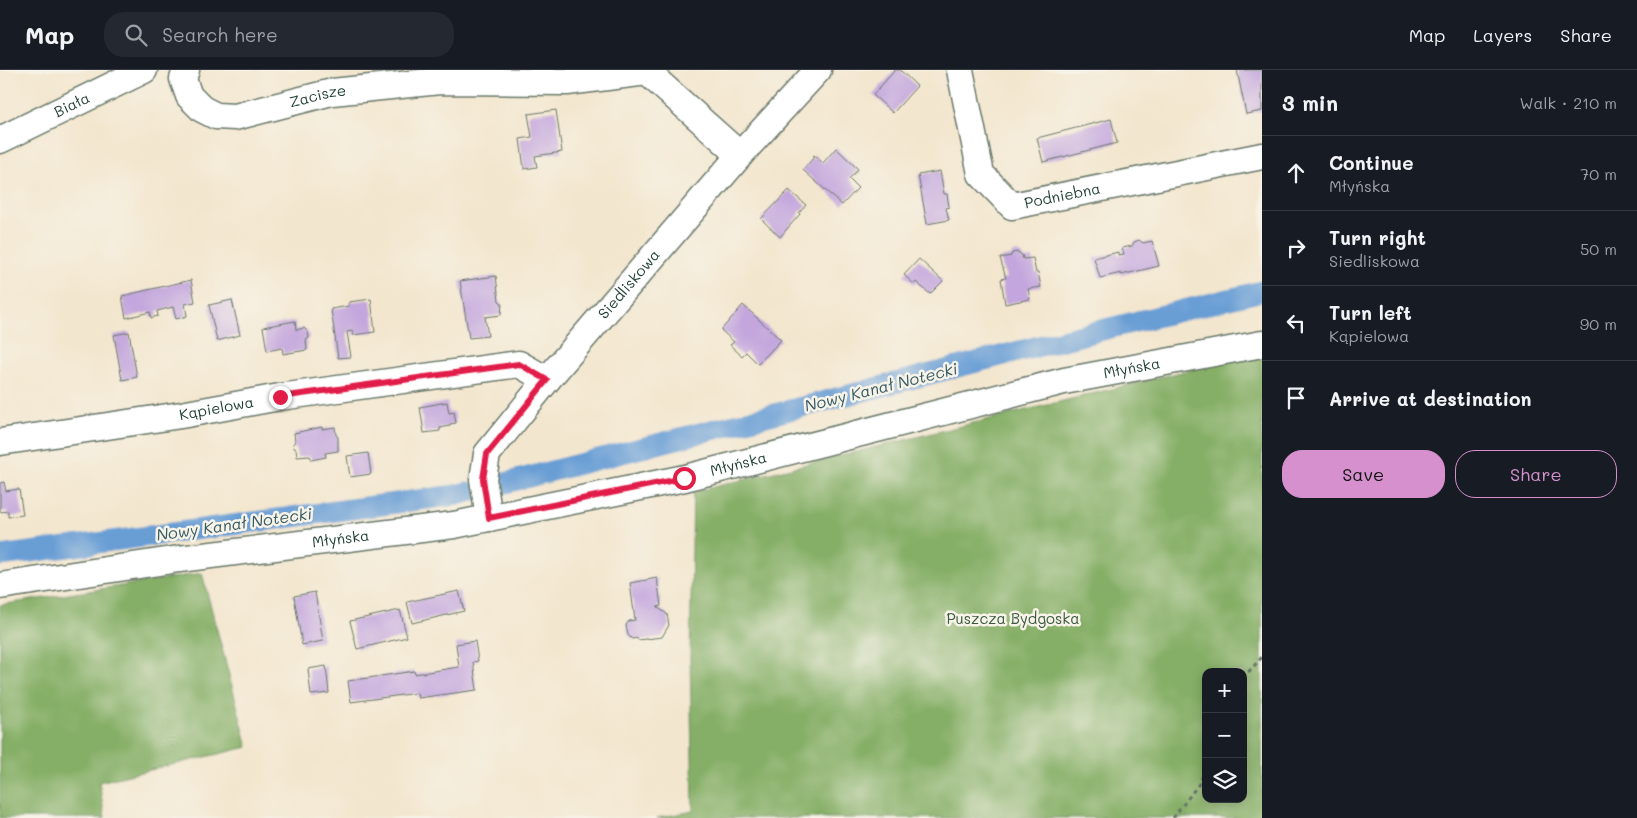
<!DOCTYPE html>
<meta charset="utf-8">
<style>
body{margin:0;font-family:Mali,sans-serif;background:#242831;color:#f1f3f6}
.controls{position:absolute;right:15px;bottom:15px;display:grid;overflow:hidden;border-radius:10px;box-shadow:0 2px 12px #0003}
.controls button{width:45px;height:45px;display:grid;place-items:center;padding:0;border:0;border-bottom:1px solid #363941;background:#171b24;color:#f1f3f6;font:25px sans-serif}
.stop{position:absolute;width:15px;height:15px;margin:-11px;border:4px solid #e11d48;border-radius:50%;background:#fff}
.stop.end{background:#e11d48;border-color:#fff;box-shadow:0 1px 5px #0008}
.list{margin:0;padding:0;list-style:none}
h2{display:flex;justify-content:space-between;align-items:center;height:65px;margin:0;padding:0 20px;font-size:21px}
h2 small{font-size:16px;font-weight:400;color:#9ea1a6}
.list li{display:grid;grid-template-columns:32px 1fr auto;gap:15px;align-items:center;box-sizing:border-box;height:75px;padding:0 20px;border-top:1px solid #363941}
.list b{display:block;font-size:19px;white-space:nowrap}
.list p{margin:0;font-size:16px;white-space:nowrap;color:#9ea1a6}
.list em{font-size:16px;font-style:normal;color:#9ea1a6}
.actions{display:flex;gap:10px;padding:15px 20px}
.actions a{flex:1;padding:11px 0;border:1px solid #d690ce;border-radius:20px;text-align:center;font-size:18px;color:#d690ce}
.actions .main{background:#d690ce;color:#111}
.icon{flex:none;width:28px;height:28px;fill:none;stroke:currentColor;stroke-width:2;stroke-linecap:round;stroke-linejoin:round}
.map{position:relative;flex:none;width:1262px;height:748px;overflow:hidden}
header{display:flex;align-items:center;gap:30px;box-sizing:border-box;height:70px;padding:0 25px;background:#171b24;border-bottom:1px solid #363941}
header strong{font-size:24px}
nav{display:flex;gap:28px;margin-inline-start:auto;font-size:18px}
.search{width:350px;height:45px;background:#242831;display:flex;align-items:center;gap:12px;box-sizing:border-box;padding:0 18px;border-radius:20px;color:#9ea1a6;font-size:19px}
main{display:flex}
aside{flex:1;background:#171b24}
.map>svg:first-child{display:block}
.forest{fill:#85af66;stroke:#52764d;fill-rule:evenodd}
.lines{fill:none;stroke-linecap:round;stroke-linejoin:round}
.canal{stroke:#699ed5;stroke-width:21}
.building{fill:#c3a6dd}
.minor-casing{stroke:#69786a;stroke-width:29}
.path{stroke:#69786a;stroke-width:3;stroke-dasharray:4 4;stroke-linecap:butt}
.minor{stroke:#fff;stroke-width:26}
.route{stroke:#e11d48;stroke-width:6}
.labels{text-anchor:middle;stroke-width:5;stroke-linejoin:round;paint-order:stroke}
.street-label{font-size:15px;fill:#1f3d34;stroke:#f7f3e8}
.park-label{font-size:15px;fill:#3a5941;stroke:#f7f3e8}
.water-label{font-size:16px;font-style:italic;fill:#355a64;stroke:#f7f3e8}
</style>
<header>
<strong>Map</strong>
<div class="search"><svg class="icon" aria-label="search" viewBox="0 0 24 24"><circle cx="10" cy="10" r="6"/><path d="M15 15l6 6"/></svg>Search here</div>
<nav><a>Map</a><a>Layers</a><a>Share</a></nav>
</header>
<main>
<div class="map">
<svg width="1262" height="748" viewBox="0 0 1262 748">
<rect width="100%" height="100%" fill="#f7f3e8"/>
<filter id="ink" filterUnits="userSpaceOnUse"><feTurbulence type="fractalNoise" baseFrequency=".02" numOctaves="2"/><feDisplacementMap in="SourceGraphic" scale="10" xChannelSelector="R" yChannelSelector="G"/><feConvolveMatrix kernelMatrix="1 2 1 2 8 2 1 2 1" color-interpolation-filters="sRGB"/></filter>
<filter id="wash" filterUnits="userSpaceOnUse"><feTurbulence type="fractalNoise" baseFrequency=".0096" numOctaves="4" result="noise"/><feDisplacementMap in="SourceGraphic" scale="20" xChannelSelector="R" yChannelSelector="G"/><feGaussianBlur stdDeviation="1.12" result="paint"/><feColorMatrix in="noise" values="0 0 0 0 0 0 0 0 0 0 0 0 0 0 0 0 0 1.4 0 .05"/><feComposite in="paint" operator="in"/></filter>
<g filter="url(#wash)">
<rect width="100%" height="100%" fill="#f3e6ce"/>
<path class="forest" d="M1262,282V748H657L693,741L690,586L693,422ZM1206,602H1243V729H1206Z
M202,503L248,677L99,712L105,748H0V535Z"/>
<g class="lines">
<path class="canal" d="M501,414L1106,259L1262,221
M0,486L456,425L468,422"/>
</g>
<g id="blocks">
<path class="building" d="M895,0H900L917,16L893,43L873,25Z
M1237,0H1262V41L1246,44Z
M556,40L562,82L535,86L537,97L524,99L520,69L532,67L528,44Z
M1111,49L1117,73L1043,92L1037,68Z
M836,78L858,99L849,109L858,118L842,135L803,100L814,87L813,86L814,85L823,93Z
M940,101L944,124H947L949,137L946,138L949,150L927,154L918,105Z
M789,120L806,135L799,143L800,144L780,167L761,149Z
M1139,170L1143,173L1152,171L1159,196L1121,205V203L1100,208L1094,188L1118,182V185L1124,184L1122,178L1132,176L1134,172Z
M1018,182L1022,185L1023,189L1033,188L1036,203L1038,202L1041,217L1028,219L1030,229L1005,234L1001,209L1006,208L1000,188L1011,186L1012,183Z
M919,189L943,211L930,224L916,212L914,214L904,205Z
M496,206L499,231L502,233L501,245L485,247L488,266L469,268L460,211Z
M191,210L195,232L185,234L187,246L176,249L173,237L157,241L158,246L151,248L150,242L126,248L122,226Z
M371,229L375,262L353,265V261L347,262L351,287L338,288L331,239L349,236V232Z
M232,230L240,265L217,271L209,235Z
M743,235L781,270L758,294L746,282L742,286L730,275L734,272L721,260Z
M295,251L296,260L304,258L308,262L309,268L306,270L307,280L283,284L282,278L267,281L263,257Z
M129,262L137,307L122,310L114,265Z
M447,332L449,343L454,342L456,353L450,354V356L440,358V361L424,363L420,337Z
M322,357V359L335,357L336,365L338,367V381L325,383L326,387L311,390L310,386L297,387L296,379L294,378L293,374L295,371L294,363Z
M368,383L371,404L350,407L347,386Z
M4,412L6,421L19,419L23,445L8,447V441L0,442V413Z
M657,508L661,536L657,537L667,544L669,555L662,567L638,570L637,568L632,569L628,565L626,555L629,551L635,550L630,513Z
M459,521L464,541L412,553L407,532Z
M315,522L323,571L302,575L294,526Z
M400,540L407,567L357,579L350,551Z
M475,571L478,591L473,592L477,620L418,628L417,623L351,632L348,611L414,601L415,604L459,597L456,574Z
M326,596L329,623L311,625L308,599Z"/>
</g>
</g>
<g filter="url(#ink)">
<use href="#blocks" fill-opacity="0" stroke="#69786a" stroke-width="1"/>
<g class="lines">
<g class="minor-casing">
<g id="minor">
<path id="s1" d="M186,0L183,9L189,26L202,39L216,46L235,47L332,22L440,11L567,12L647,2"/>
<path d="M647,0V2L740,85"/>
<path id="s2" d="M960,0L981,104L1012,136L1262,86"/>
<path id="s3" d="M0,70L144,0"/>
<path id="s4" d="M0,372L181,345L280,327L519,294L547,310"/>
<path id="s5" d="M489,448L483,409L487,384L547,310L740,85L818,0"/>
<path id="s6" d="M0,516L179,489L454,455L685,408L1064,311L1262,274"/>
</g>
</g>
<path class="path" d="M1243,608L1262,587
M1173,748L1201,711L1206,694"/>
<use href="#minor" class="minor"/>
</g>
</g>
<g class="lines" filter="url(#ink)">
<path class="route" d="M280,327L519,294L547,310L487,384L483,409L489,448L684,408"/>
</g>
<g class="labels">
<g class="street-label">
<text dy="5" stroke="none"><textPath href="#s1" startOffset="166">Zacisze</textPath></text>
<text dy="5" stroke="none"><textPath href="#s3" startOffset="80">Biała</textPath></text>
<text dy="5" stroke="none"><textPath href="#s2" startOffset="202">Podniebna</textPath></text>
<text dy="5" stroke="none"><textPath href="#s5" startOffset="286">Siedliskowa</textPath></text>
<text dy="5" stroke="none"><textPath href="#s6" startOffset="1154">Młyńska</textPath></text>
<text dy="5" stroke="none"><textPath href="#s4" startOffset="219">Kąpielowa</textPath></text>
<text dy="5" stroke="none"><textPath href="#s6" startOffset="749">Młyńska</textPath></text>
<text dy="5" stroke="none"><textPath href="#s6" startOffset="344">Młyńska</textPath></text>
</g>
<g class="park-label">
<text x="1013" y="554">Puszcza Bydgoska</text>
</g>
<g class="water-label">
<text transform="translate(881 317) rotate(-14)" y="6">Nowy Kanał Notecki</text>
<text transform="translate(234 454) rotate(-8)" y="6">Nowy Kanał Notecki</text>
</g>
</g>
</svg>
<div class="controls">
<button>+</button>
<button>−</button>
<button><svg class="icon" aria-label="layers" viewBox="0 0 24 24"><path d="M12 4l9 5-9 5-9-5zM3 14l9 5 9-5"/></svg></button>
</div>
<div class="stop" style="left:684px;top:408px"></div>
<div class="stop end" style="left:280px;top:327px"></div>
</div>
<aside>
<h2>3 min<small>Walk · 210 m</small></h2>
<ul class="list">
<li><svg class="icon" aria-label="ahead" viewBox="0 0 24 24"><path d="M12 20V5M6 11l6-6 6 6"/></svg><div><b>Continue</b><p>Młyńska</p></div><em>70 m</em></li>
<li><svg class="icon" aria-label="right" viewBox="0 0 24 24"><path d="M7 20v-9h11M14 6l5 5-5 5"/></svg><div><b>Turn right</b><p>Siedliskowa</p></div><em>50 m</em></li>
<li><svg class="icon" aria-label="left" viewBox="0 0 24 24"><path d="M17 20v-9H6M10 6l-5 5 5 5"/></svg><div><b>Turn left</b><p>Kąpielowa</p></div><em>90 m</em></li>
<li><svg class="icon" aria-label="arrive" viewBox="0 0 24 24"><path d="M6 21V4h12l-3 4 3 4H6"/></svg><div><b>Arrive at destination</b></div></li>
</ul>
<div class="actions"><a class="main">Save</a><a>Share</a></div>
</aside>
</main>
